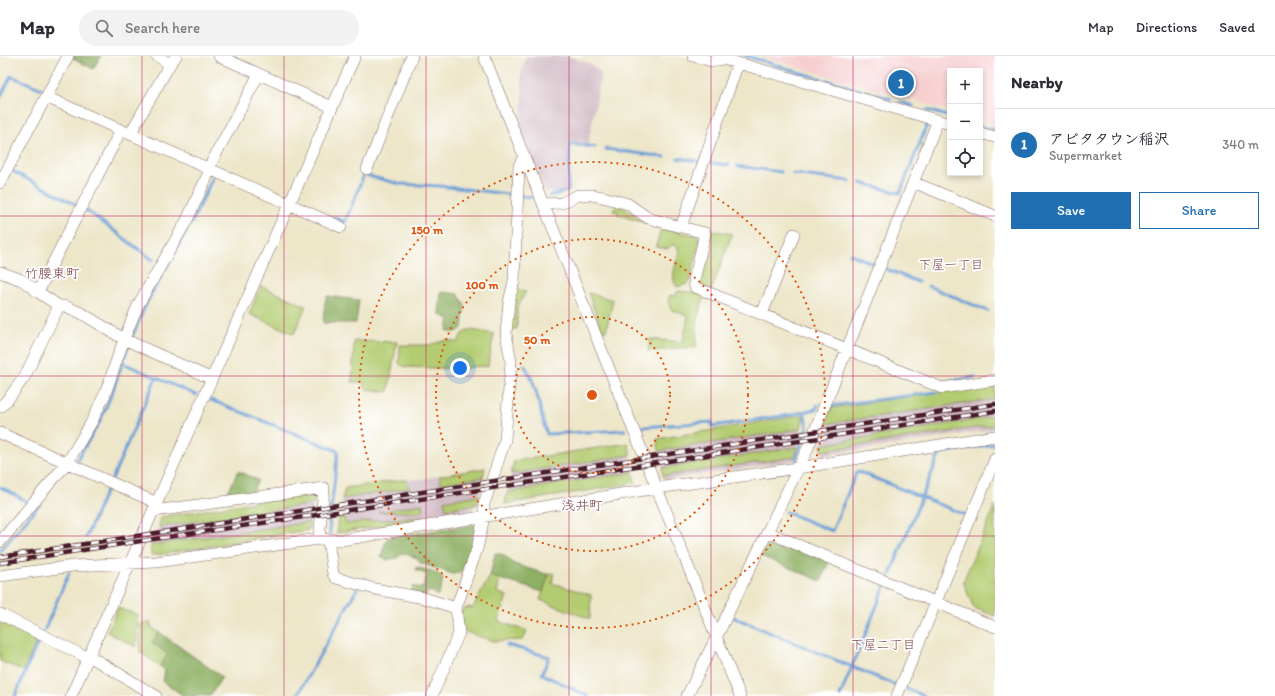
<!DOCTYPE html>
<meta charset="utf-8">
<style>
body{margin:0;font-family:Itim,"Klee One",sans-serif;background:#f2f2f3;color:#2b2b33}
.controls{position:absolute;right:12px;top:12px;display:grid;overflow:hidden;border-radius:0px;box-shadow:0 2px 6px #0003}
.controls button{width:36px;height:36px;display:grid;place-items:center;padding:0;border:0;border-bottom:1px solid #e1e1e2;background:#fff;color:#2b2b33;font:20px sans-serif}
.you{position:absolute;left:460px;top:312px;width:14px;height:14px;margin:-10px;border:3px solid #fff;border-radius:50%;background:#1a73e8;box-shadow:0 0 0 6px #1a73e833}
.badge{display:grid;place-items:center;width:26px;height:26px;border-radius:50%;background:#1f6fb2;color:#fff;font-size:13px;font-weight:700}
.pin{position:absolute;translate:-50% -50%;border:2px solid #fff;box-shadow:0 1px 4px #0006}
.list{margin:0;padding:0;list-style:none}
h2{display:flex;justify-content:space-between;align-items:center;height:52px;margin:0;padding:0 16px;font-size:17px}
h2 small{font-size:13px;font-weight:400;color:#7c7c81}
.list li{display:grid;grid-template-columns:26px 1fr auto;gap:12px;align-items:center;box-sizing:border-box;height:72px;padding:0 16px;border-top:1px solid #e1e1e2}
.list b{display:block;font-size:15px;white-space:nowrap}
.list p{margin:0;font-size:13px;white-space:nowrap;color:#7c7c81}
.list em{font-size:13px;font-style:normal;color:#7c7c81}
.actions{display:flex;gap:8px;padding:12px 16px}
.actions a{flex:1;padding:9px 0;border:1px solid #1f6fb2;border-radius:0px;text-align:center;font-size:14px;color:#1f6fb2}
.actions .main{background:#1f6fb2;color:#fff}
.icon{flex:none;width:22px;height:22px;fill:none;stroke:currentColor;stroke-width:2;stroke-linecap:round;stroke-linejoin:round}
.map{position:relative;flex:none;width:995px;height:640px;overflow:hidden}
header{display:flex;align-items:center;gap:24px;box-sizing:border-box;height:56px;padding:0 20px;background:#fff;border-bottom:1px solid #e1e1e2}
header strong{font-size:19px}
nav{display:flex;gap:22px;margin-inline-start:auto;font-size:14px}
.search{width:280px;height:36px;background:#f2f2f3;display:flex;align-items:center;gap:10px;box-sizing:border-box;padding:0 14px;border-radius:22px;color:#7c7c81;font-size:15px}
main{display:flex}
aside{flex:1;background:#fff}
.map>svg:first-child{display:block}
.built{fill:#f7cfd1}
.industrial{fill:#d2bdc6}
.green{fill:#b3cc71;stroke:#7e764e}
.forest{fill:#8eb063;stroke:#6c6847}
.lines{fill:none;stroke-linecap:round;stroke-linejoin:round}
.stream{stroke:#6a9fd7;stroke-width:3}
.minor-casing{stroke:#836562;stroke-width:12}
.minor{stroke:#fff;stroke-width:11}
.rail-casing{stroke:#4a1f2b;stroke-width:4.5}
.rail{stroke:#fff;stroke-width:3;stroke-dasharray:9;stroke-linecap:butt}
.grid{fill:none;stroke:#c2185b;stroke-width:1;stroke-opacity:0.55}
.ring{fill:none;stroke:#e0560e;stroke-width:2;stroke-dasharray:2 4}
.labels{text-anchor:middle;stroke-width:3.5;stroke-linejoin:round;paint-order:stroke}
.neighbourhood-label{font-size:13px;fill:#80474b;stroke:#fff}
.quarter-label{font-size:14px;fill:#80474b;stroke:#fff}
.centre{fill:#e0560e;stroke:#fff;stroke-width:2}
.ring-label{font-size:12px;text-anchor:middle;font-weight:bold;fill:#e0560e;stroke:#fff;stroke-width:3.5;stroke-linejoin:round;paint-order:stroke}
</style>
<header>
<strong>Map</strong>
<div class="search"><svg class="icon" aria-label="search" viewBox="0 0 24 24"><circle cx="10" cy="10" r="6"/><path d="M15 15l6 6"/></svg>Search here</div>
<nav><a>Map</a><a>Directions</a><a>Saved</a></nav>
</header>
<main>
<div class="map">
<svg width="995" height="640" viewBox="0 0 995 640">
<rect width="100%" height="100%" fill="#fff"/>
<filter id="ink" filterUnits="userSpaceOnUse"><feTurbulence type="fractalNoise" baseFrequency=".025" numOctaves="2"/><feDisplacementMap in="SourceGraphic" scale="8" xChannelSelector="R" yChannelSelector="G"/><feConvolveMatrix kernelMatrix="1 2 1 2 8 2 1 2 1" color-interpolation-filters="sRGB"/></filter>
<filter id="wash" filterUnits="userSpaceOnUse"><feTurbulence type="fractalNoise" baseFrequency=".012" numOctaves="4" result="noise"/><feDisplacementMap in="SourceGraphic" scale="16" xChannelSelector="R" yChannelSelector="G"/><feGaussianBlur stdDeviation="0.9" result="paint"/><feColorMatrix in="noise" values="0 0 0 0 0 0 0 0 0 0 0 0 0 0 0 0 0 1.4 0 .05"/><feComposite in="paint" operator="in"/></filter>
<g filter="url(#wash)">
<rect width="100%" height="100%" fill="#ede6c9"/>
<path class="built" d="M759,0H995V69L980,64V15H950V55Z"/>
<path class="industrial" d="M526,0H567L589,7L597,13L601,18L588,89L569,86L567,133L551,138L550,135L546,137L520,70L523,43L521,18Z
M995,328V373L823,400L821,389L831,352Z
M804,359L794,405L664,424L657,383Z
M628,387L635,427L505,448L514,405Z
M485,412L477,448L466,457L337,477V469L345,432L401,424L421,423Z
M316,436L308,474L151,500V489L159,471L161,461Z"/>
<path class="green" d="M615,150L624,152L646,167L618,159V156L613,155Z
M661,172L698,180L700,184L690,226L687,228L677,231C669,223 677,206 679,196L678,193L676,189H672L667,193L656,191Z
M711,174L732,178L711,235L699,227Z
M261,230L306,250L294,278L249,258Z
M515,233L526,236L517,251V273H509Z
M678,235L705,238L698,260L696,291L648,295L650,283L683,286L688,260L671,254L668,246L670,239L675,240Z
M588,237L613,244L606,275H602Z
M467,274H472L494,278L488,310L469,311L466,313L406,311L401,309L399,307L400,289H428L447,284L458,287L461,279Z
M354,285L397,286L388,336L366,333L364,327L352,326Z
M995,328V343L826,368L831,352Z
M804,359L801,373L659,395L657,383Z
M995,360V369L822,395L821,389Z
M628,387L631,399L511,418L514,405Z
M797,391L795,401L663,420L662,412Z
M485,412L483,421L441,428L439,420Z
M633,416L635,427L505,448L507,436Z
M401,424H407L409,432L342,443L345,432Z
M316,436L313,448L159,471L161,461Z
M479,439L477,448L446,453L444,445Z
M422,448V456H378Z
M995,450V560L974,552L963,526Z
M339,460H343L346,468L377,464L447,460L337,477V469Z
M309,466L308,474L151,500V489Z
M554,517L552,527L591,539L590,563L540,544L549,518Z
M490,520L500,523L497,536L507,540L498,565L527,575L525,580L522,584L493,585L463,575L461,555L468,551L473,552Z
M118,552L138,559L136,591L107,576Z
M0,564L37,583L24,615L0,605Z
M141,567H151V571L159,576L152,587L168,598L160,610L140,596Z"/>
<path class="forest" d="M72,0H101L93,13L71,1Z
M441,236L458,238L465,249L462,272C458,276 453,278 447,275L449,263L440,259L439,256Z
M327,240L359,244L356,267H323L325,247Z
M238,415L258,424L251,440L241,441L234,438L229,440L226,437L230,432Z
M480,468L474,491L460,517L453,518L420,507L417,502L403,497L397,502L386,504L381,501L386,484L391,481Z
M774,483L829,506L821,525L761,500L769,484Z
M495,497L504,499L514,508L546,518H549L543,536L490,520Z
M416,511L432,515L442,520L443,523C441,529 442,535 437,540L435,537L429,535L425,540L411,535L413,530L421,532L423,531L427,519L416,514Z
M159,576L222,621L210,640H184L163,626L165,614L160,610L168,598L152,587Z"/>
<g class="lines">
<path class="stream" d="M746,0L763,5
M766,6L821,23
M827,24L891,43
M0,42L11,20L42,33
M900,46L913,50
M927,54L950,61
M980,70L995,74
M606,93L665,101
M678,102L698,105
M711,107L729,109
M737,110L781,116
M12,115L77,149
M793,118L850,125
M368,120L400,128L440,130L515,139
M861,127L900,137L927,69
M521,140L532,141
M549,140L568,135L570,88L595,91
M85,153L153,204
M333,161L345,166L364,119
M191,168L213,121
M850,198L874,208
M166,212L187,175
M886,213L918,226
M928,230L988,255
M133,279L147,246L161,221
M123,307L196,339
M524,309C534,323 538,340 541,357C543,364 544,371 547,378L625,374
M940,327L975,321
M211,344L338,395L332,445L329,463L330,477
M829,350L937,336
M642,371L712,366V370L790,359L816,353L818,349
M77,404L100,365L112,337L128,292
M796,404L807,371L805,359
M112,423L156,322
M0,431L28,446
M786,456L832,475L857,415L968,460
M86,481L108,430
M0,495L38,450
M889,521L940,397L995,388
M733,561L898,630
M44,575L69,517
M507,589L549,601L542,618L588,640
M905,632L924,640
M15,640L39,584
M297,640L358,531
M840,640L885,530"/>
</g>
</g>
<g filter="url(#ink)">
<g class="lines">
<g class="minor-casing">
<path id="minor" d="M157,0L170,8
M219,0L332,51
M484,0L740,640
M693,0L711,5L723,3L738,7L950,68
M46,41L341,171
M980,77L995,81
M130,78L170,8L176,0
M208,113L259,18
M367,113L412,0
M913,126L995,160
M0,127L68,0
M543,148L562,147L578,139H592L607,142L628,148L648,162L673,169L705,177L694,225L695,231L942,332L995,324
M681,171L738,7
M0,216L22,224L38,236L59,250H65L81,257L124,283L212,323
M38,236L121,74
M762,258L794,178
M0,351L9,342L25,320L59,250
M0,377L157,447
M154,455L324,432L319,483
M767,476L995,571
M328,484L333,518L336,522L375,533L424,542L456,552
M0,486L67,407L91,367L105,338L124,283L138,249L187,164L210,114
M0,520L73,510L156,506L319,483L342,484L657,432L798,412L995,380
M0,558L88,602
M89,600L156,640
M71,640L355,0
M432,640L459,577L456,552L477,493L484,461V448L505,384L511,306L506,277L509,246L514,225L519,110L524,100
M687,640L716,582L807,394L938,64
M897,640L995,403"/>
</g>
<use href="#minor" class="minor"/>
<g class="rail-casing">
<path id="rail" d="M0,501L995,348
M0,507L154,483L310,460L995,355"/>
</g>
<use href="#rail" class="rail"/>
</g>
</g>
<path class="grid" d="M142,0V640M284,0V640M426,0V640M569,0V640M711,0V640M853,0V640M0,160H995M0,320H995M0,480H995"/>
<g class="ring">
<circle cx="592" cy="339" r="78"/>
<circle cx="592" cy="339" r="156"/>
<circle cx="592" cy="339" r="233"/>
</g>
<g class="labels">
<g class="neighbourhood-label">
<text x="951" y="213">下屋一丁目</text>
<text x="883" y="593">下屋二丁目</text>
</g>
<g class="quarter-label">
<text x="52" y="222">竹腰東町</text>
<text x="582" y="454">浅井町</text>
</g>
</g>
<circle cx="592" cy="339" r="6" class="centre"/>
<g class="ring-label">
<text x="427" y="178">150 m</text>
<text x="482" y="233">100 m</text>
<text x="537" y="288">50 m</text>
</g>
</svg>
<div class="controls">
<button>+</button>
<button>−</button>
<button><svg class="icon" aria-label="locate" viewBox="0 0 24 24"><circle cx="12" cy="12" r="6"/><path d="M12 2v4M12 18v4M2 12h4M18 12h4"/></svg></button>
</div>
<div class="you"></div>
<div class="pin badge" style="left:901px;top:27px">1</div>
</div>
<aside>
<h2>Nearby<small></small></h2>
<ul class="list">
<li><span class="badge">1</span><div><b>アピタタウン稲沢</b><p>Supermarket</p></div><em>340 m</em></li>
</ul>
<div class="actions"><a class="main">Save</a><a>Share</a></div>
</aside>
</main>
